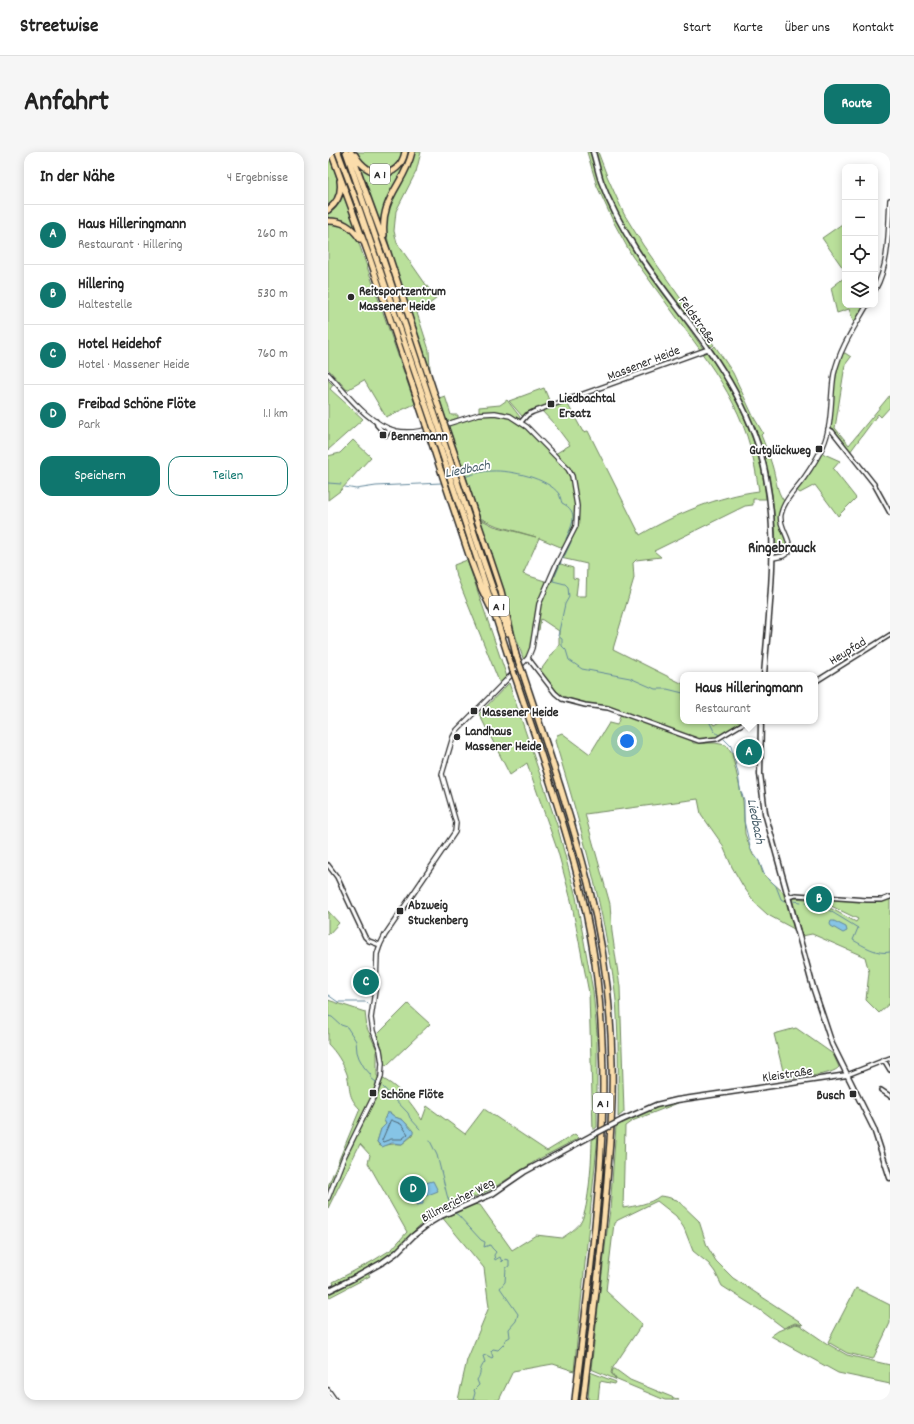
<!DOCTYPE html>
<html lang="de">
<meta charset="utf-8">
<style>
body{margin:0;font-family:Dekko,sans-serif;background:#f6f6f6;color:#222}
.controls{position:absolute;right:12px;top:12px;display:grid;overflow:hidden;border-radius:8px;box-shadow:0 2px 10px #0003}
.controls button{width:36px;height:36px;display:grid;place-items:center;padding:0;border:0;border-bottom:1px solid #e0e0e0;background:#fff;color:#222;font:20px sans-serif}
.you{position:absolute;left:299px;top:589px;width:14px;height:14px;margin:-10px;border:3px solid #fff;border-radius:50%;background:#1a73e8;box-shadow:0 0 0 6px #1a73e833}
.badge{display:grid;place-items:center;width:26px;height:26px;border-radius:50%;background:#0f766e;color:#fff;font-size:13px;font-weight:700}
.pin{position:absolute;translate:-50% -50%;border:2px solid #fff;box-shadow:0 1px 4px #0006}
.popup{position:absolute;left:352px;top:520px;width:138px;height:52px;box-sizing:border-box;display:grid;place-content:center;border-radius:8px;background:#fff;filter:drop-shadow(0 1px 3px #0005);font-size:13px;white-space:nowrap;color:#767676}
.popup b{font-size:15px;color:#222}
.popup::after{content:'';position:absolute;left:50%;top:100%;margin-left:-8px;border:8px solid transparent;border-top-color:#fff}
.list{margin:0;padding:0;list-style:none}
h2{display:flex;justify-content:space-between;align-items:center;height:52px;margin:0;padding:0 16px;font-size:17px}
h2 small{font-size:13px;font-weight:400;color:#767676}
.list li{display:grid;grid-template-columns:26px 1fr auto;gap:12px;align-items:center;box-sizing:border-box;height:60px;padding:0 16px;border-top:1px solid #e0e0e0}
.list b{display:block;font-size:15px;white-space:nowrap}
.list p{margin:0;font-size:13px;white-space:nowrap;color:#767676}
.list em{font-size:13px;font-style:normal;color:#767676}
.actions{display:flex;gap:8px;padding:12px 16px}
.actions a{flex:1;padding:9px 0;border:1px solid #0f766e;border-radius:12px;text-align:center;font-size:14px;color:#0f766e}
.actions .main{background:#0f766e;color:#fff}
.icon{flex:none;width:22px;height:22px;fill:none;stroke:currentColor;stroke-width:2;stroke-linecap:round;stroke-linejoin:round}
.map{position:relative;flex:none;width:562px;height:1248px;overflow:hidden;border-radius:12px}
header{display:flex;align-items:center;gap:24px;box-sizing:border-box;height:56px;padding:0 20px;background:#fff;border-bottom:1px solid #e0e0e0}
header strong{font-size:19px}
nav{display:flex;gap:22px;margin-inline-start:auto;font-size:14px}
.intro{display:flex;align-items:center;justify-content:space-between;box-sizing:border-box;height:96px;padding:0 24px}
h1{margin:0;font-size:28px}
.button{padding:10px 18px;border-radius:12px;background:#0f766e;color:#fff;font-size:14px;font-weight:700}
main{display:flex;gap:24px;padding:0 24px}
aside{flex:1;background:#fff;border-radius:12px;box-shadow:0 2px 10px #0003}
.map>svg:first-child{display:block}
.green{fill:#bae09b;stroke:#728663;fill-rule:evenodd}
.water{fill:#86c4e6;stroke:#62879b}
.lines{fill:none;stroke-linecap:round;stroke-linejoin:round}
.shore{stroke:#4f6876;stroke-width:1}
.stream{stroke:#62879b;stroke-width:1}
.minor-casing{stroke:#2b2b2b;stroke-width:6}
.tertiary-casing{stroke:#2b2b2b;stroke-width:6}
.secondary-casing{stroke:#2b2b2b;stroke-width:7}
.motorway-casing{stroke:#2b2b2b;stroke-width:8}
.minor{stroke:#fff;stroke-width:3}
.tertiary{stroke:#fff;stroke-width:3.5}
.secondary{stroke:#fff;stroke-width:4}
.motorway{stroke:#fbddab;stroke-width:5}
.secondary-bridge-casing{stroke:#2b2b2b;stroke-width:7;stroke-linecap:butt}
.motorway-bridge-casing{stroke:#2b2b2b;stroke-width:8;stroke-linecap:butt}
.secondary-bridge{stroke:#fff;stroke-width:4}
.motorway-bridge{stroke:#fbddab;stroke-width:5}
.poi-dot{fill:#2b2b2b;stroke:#fff;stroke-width:1.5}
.labels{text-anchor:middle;stroke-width:3.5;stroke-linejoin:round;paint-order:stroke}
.shield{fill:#fff;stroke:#6b6b6b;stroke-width:1}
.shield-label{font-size:12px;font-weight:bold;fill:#2b2b2b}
.poi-label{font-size:13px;font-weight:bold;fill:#2b2b2b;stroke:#fff;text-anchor:start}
.street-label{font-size:13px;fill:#2b2b2b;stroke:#fff}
.water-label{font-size:14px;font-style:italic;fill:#4b616c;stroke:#fff}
.quarter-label{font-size:15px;font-weight:bold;fill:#2b2b2b;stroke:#fff}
</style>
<header>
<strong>Streetwise</strong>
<nav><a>Start</a><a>Karte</a><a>Über uns</a><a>Kontakt</a></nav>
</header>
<div class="intro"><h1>Anfahrt</h1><a class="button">Route</a></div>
<main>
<aside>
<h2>In der Nähe<small>4 Ergebnisse</small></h2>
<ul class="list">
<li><span class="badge">A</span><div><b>Haus Hilleringmann</b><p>Restaurant · Hillering</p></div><em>260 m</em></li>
<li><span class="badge">B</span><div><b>Hillering</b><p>Haltestelle</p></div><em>530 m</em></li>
<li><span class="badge">C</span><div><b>Hotel Heidehof</b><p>Hotel · Massener Heide</p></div><em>760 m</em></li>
<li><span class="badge">D</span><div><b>Freibad Schöne Flöte</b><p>Park</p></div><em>1.1 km</em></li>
</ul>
<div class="actions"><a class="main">Speichern</a><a>Teilen</a></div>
</aside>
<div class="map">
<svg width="562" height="1248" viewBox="0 0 562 1248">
<rect width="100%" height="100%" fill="#fff"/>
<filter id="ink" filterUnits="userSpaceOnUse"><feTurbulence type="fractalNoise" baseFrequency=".025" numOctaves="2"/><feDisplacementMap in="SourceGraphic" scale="8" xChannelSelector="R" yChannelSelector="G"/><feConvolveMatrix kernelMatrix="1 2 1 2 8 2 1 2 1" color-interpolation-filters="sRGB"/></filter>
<g filter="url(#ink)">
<path class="green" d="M27,0H76C67,18 65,19 46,20L29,5Z
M78,0H82L75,20L64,38L59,49L53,78L30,13C39,21 52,28 63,21C69,18 74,6 78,0Z
M86,0H93L88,20L68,59L66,79L69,91L108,147L89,161L101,198L102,218L62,98L57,75L62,49Z
M259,0H263L272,31L308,100L376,198L373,199L304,104L285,69L269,34Z
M268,0H270L279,24L296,62L315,93L372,174L386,193L381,196L311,98L291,64L274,27Z
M0,2C7,20 18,40 0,55Z
M14,32L30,80L0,68V59L7,53Z
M517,70V122V119L494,86Z
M0,71L17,74L29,86L87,252L58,265L36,228L19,238L0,217Z
M517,125V153H537L526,171L521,157L509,161L503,136Z
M387,194L405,221L425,264L435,281L433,283C437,293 441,303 444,313C448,325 448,339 456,349C444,372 458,376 460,398L457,401L453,402L449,399C447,391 448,383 447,375C446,358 444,340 441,323C432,277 409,236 384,197Z
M378,199C409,243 433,293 438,347H425V353L417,354L326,399L333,405L308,408L305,411L306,426L285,497L355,532V569H383L386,573L393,569H419L393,585L376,589L280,556L257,552L235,547L212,519L231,493V479L213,467L211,478H208L210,458L230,411L245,416V426L250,427L248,444H258L259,412L233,406L250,374V354L241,317L227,302L242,293L227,273L213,258L238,249L255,280L260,279L312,383C348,362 390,344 431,339C428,321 425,302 419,284C409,254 392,226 373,200Z
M517,201L523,205L517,213L507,276L521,293L562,243V255L553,265L550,262L522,300L502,275L505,240L510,214L514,202Z
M0,228L5,233L2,237L35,267L0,298Z
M216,236L223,253L194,264L181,249Z
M117,244L123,263H130V266L119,270L111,246Z
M179,248L192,265L191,267L175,260H151V255L172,253Z
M162,262L182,265L192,271L237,315L242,324L248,354L247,373L235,396L211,386L195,422L220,430L208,457L203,495L196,509L187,482L182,461L152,367L166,374L208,385L167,373L152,366L120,272L144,265Z
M25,288L43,305L12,339L0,348V304L12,301Z
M494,301L512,309L505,317L528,346L510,364L487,333L472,341L468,338L481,322Z
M139,408L179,525L172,532L127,420L126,413Z
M181,531L229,673L248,745L265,839L269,882V975L265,978L261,841L243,748L230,700L199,611L182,623L151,562Z
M293,562L364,588L365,591H387L398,593L404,602L415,649L417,682L425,703L431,709L435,722L455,740L466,777L440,763L428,752L415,734L404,715L394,692L373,662L370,647L257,662L282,752L284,780L292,835L296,960L290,965C290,931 291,897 289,864C288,834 281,803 276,774C263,710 246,651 227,589L229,583L234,581L262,602L281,571L289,573Z
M466,746L487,748L528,770L530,767L493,749V746L549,750L562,747V851L551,861L538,848L541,820L537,805L484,782L474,784L464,747Z
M0,759L11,771L0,783Z
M0,848L37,860L39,876L49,898V924C69,932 83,950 94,968L99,954L137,982L156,957L219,999L247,982L251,986L209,1008L164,1037L106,1063L90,1075L66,1099L45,1113L6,1133L5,1130L43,1110L64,1097L79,1080L40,1011L42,1003L32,992L0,1056V1034L32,957C19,944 23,938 19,922C15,911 8,900 0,892ZM59,961H62L67,965L75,968L85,979L84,984L74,992C65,991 61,993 52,994L49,990L53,977L58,972L56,968Z
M80,852L102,872L58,914L56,911L54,896L49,883Z
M468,876L505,902L511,915C504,924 469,925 457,927L446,882Z
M349,948L350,951L304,969L297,974L295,1056C307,1054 322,1052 332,1044L339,1045L349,1048L371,1069L379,1094L388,1109L405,1126L471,1169L475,1173L467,1171L456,1176L432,1158L394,1134L387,1120L381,1112L365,1099L356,1076L348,1064L329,1049L290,1068L286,1071L278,1139L314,1172L284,1217L283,1221L288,1227L284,1221L285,1217H287L302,1228L351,1248H337L263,1217L278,1087L282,1058L288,974C308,963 327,955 349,948Z
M270,984L246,1219L225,1212L185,1219L171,1248H130L139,1208L161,1155L156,1116L113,1064L142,1052L152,1053L184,1098L208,1083L234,1086C240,1082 249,1076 253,1070C261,1056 264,1005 264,988Z
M40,1121L42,1124L0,1146V1141Z
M528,1136L562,1153V1171L545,1207L519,1201L500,1190Z
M467,1172L472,1173L498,1191L519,1203L562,1213V1232L510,1221L443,1184L450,1179Z
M262,1220L288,1230L287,1232L272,1229L270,1248H260Z"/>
<path class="water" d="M503,769H506L518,775L519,779L515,781L503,774L502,772Z
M59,961H62L67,965L75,968L85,979V982L74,992L64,991L54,995L49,990L53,977L58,972L56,968Z
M105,1029L110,1039L95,1045V1052L88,1053L83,1038L97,1031Z"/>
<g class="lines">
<path class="shore" d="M63,968L73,972L80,982L74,987H63L55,990L54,989Z"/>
<path class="stream" d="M136,325C145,322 155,319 164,319C182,318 220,326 231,342C232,344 233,348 234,351C252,360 244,373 238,387
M0,331L13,332
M17,335L28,337L48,334L114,331
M235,407L243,390
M227,424L233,410
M226,427L225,429L237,432L240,435L241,445L237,452L230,484L234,487V494L238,498L241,508L254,517L302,526L327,537H339L355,541
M381,569L386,579L391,583
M396,587L403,594L410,621L412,637L416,648V669L423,698L431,709L436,722L448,734L453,747L456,749
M466,749L473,750
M478,750L489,751L530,776L525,788C536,794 549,803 562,800
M0,843L10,850H38L40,852
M0,864L4,865L13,873L19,875L28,889L29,900L31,906L36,915L43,923V926L48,930V933
M55,935L80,961L82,966L92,977
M102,989L109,1003L119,1043L123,1055
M127,1061L130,1063L153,1088L157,1090L156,1095L162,1093L164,1096L168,1100L166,1103L167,1108L172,1105L174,1110L177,1107L181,1108V1114L178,1116L177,1130L172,1136L190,1162L188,1169L181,1177L182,1185L177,1188L176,1192L170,1198L165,1197L163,1199L165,1205L164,1206L158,1203L155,1204L157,1210C150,1218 154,1221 149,1228L151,1233L146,1238L147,1241L145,1248"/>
<g class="minor-casing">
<path id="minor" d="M48,269L49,273L58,283L62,277
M193,270L199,263L205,260L380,197
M500,277L504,279L546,332L562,361
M200,506L227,541L234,547L257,553L280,556L371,589L389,587L419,569
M487,530L562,483
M0,713L9,725L37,785L41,789L52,793
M460,745L468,743L539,748H554L562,745
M556,908L562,918
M519,923L562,906
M553,938L562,944"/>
</g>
<g class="tertiary-casing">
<path id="tertiary" d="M547,138C562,111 560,78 562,48
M0,222C19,242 40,272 68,279C82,282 95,279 108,275
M445,406L455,404L461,400C464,386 450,375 453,362C456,348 468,337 476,326C483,316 490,305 495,294C505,272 502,245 506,222C512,196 526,176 539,153
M0,1046L16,1005L47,942L53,925L54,911L52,898L45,879L43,866L48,832L49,802L52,793L57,783L127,680L128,671L114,622L125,585L129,578L200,506L204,496L211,452L228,413L248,374L249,354L244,324L240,317L199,275L182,264L167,261L151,262L116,273
M0,1238L7,1248"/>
</g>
<g class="secondary-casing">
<path id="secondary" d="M265,0C268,10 270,20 273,29C282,53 295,77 309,99C340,147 380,189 407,240C421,266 433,296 438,325C451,390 441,457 436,523
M433,569L432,622L437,661L485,835L504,892L546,977L562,1026
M294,968L328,953L349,948L519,923
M0,1139L30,1124L55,1110L68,1101L85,1084L103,1070L113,1064L164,1042L196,1020L263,984"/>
</g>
<g class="motorway-casing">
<path id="motorway" d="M3,0L41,104L98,273
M10,0L32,59L104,271
M18,0L54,104L109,269
M23,0L59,98L115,268
M27,3C40,27 71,29 77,0
M0,58C9,51 14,41 12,29
M0,69C15,69 23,74 32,87
M56,83C52,45 77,32 84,0
M108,304L143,409L154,438L170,471
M161,403L173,439L188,503
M154,405L180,481
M149,407L163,450
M169,469L185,519
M195,522C218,591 242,660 260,731C275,789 283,851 284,911C285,946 283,981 280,1015C275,1093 264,1171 255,1248
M189,530C221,627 257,725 269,827C286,968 263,1108 247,1248"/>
</g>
<use href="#minor" class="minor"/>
<use href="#tertiary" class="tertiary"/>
<use href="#secondary" class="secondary"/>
<use href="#motorway" class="motorway"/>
<g class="secondary-bridge-casing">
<path id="secondary-bridge" d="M263,984L294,968"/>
</g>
<g class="motorway-bridge-casing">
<path id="motorway-bridge" d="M115,268L161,403
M109,269L154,405
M104,271L149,407
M98,273L108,304
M188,503L195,522
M185,519L189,530"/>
</g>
<use href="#secondary-bridge" class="secondary-bridge"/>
<use href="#motorway-bridge" class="motorway-bridge"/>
</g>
</g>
<g class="poi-dot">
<circle cx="23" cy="145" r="4"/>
<rect x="219" y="248" width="8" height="8" rx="2"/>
<rect x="51" y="279" width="8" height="8" rx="2"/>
<rect x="487" y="293" width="8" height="8" rx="2"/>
<rect x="142" y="555" width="8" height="8" rx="2"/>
<circle cx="129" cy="585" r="4"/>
<rect x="68" y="755" width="8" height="8" rx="2"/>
<rect x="41" y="937" width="8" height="8" rx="2"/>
<rect x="521" y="938" width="8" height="8" rx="2"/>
</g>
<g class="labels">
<g class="shield">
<rect x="42" y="12" width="20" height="20" rx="3"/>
<rect x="161" y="444" width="20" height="20" rx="3"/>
<rect x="265" y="941" width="20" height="20" rx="3"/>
</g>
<g class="shield-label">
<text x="52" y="26">A 1</text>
<text x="171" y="458">A 1</text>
<text x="275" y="955">A 1</text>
</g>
<g class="poi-label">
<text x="31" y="143">Reitsportzentrum<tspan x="31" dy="15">Massener Heide</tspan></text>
<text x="231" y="250">Liedbachtal<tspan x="231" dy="15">Ersatz</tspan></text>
<text x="63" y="288">Bennemann</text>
<text x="483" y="302" text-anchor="end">Gutglückweg</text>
<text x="154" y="564">Massener Heide</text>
<text x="137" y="583">Landhaus<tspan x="137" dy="15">Massener Heide</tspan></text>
<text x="80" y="757">Abzweig<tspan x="80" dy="15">Stuckenberg</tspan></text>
<text x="53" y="946">Schöne Flöte</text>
<text x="517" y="947" text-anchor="end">Busch</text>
</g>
<g class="street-label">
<text transform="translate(370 167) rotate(55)" y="5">Feldstraße</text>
<text transform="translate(315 210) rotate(-21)" y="5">Massener Heide</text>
<text transform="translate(519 498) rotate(-32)" y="5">Heupfad</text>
<text transform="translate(459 921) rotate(-8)" y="5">Kleistraße</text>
<text transform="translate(129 1047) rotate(-28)" y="5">Billmericher Weg</text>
</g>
<g class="water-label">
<text transform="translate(139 316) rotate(-11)" y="5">Liedbach</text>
<text transform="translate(429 669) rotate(79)" y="5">Liedbach</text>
</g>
<g class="quarter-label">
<text x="454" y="400">Ringebrauck</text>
</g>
</g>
</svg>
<div class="controls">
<button>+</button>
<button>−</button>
<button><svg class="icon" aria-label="locate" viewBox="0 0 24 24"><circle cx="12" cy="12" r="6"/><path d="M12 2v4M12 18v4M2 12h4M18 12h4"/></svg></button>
<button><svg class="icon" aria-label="layers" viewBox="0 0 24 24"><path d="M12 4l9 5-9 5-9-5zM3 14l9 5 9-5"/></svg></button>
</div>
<div class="you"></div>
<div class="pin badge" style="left:421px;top:600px">A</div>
<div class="popup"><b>Haus Hilleringmann</b>Restaurant</div>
<div class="pin badge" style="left:491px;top:747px">B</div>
<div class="pin badge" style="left:38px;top:830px">C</div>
<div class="pin badge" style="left:85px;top:1037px">D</div>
</div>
</main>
